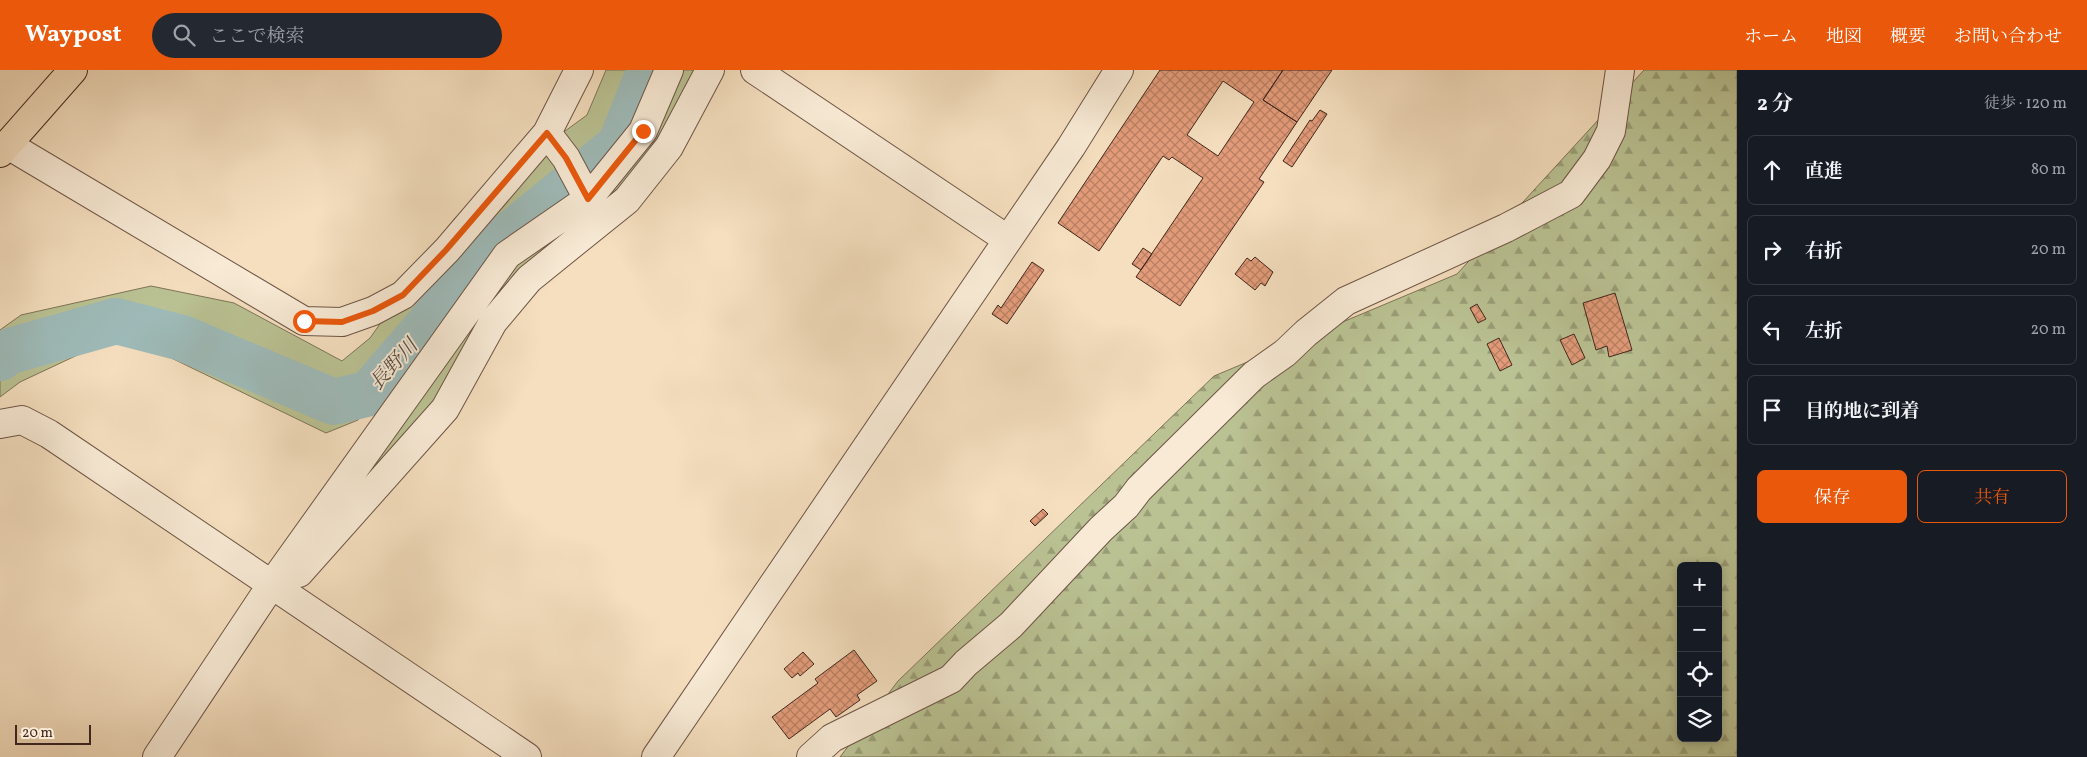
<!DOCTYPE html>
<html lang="ja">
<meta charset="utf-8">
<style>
body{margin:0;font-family:Vollkorn,"Noto Serif JP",serif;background:#242831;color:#f1f3f6}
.controls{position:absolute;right:15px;bottom:15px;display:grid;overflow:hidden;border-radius:8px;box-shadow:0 2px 8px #0003}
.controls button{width:45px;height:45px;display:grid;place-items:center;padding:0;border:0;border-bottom:1px solid #363941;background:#171b24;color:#f1f3f6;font:25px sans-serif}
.scale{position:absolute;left:15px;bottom:12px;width:76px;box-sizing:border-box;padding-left:5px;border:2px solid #41271d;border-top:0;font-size:14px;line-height:18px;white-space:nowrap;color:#41271d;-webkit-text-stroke:4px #f8ead5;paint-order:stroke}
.stop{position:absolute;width:15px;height:15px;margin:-11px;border:4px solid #ea580c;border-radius:50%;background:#fff}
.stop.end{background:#ea580c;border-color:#fff;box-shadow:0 1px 5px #0008}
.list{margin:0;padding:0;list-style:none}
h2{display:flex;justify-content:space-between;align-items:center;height:65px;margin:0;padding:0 20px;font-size:21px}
h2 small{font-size:16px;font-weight:400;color:#9ea1a6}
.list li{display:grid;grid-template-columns:32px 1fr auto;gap:15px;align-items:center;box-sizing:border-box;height:70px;margin:0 10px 10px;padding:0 10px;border:1px solid #363941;border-radius:8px}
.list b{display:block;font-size:19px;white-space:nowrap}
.list em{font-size:16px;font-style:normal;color:#9ea1a6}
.actions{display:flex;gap:10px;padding:15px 20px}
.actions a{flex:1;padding:11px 0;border:1px solid #ea580c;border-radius:8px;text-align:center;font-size:18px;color:#ea580c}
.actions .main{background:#ea580c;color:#fff}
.icon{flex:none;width:28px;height:28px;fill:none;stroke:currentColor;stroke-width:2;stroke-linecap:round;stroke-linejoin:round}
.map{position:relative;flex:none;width:1737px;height:687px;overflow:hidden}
header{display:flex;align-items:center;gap:30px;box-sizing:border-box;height:70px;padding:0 25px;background:#ea580c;color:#fff}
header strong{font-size:24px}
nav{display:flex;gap:28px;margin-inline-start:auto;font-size:18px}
.search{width:350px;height:45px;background:#242831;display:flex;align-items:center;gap:12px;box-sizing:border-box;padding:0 18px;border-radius:28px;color:#9ea1a6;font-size:19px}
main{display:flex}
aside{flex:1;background:#171b24}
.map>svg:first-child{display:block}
.grass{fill:#bac293;stroke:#7e7458}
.forest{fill:url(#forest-firs);stroke:#7e7458;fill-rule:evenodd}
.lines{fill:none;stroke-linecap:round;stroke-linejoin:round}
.river{stroke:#9ebbb9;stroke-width:46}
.building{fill:url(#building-cross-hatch);stroke:#41271d;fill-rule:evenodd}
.minor-casing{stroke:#6e5546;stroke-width:30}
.major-casing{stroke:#41271d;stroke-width:30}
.minor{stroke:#f8ead5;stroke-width:28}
.major{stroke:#f5dfbf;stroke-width:28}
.route{stroke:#ea580c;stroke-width:6}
.labels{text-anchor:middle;stroke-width:4;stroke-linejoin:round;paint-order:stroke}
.water-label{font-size:20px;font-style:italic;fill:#584c44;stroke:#f8ead5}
</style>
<header>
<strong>Waypost</strong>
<div class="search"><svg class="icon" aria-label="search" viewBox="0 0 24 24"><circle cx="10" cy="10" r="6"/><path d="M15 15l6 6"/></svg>ここで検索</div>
<nav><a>ホーム</a><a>地図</a><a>概要</a><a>お問い合わせ</a></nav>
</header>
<main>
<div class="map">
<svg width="1737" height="687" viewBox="0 0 1737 687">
<defs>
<pattern id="forest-firs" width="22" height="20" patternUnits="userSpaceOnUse" patternTransform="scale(1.25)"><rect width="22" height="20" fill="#bac293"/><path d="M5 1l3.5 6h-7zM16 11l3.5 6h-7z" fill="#999e77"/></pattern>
<pattern id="building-cross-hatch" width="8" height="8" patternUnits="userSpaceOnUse" patternTransform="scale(1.25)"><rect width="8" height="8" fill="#e39c7a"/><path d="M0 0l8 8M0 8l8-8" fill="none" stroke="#ba7f63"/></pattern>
</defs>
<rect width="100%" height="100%" fill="#f5dfbf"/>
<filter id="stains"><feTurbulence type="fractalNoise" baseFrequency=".004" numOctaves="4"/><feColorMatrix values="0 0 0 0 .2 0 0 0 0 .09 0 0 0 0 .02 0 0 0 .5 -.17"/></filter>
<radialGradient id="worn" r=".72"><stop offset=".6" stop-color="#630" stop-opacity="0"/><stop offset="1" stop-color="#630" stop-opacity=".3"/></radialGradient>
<path class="grass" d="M606,0H641L595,73L511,153L424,244L358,350L326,363L128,267L118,266L20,312L0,327V260L21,245L151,216L234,233L342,291L370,268L455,148L517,96L587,45Z
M675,0H698L668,64L296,494L504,200L603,124Z"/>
<path class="forest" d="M1644,0H1737V687H840L898,611L1214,306L1457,204ZM1681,496H1718V668H1681Z"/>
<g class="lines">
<path class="river" d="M0,288L10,281L116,251L182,268L334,332L370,323L497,175L620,75L650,0"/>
</g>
<path class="building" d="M1160,0H1283L1263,30L1297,52L1259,109L1264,112L1180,236L1136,207L1203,108L1172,87L1169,90L1163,86L1099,181L1058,153ZM1223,11L1254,32L1218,86L1187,65Z
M1283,0H1332L1297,52L1263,30Z
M1320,40L1327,44L1292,97L1283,91L1310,50L1312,51Z
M1143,178L1152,184L1141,200L1132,194Z
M1255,187L1273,202L1265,216L1261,213L1255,220L1235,204L1247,188L1251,191Z
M1032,192L1044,200L1007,254L992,244L998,235L1001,238Z
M1615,223L1632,280L1609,287L1607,276L1596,280L1583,233Z
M1477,234L1486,249L1478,253L1470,238Z
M1574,264L1585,288L1572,295L1560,270Z
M1499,268L1512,295L1500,301L1487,274Z
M1043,439L1048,444L1035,456L1030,451Z
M854,580L877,611L857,625L860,630L836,647L830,639L789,669L772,647L818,613L815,609Z
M803,582L814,594L800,606L798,603L792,608L784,599Z"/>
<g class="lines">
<g class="minor-casing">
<path id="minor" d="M755,0L1007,169
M547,63L566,88L588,129
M8,75L304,251L342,252L373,241L403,225L447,180L547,63L579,0
M0,354L22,350L49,364L527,687
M299,503L445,339L493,252L529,209L627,130L669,77L710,0
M157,687L272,514L507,185L588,129L643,61L669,0
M656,687L1071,77L1119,0
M811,687L832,668L951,609L966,593L1011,555L1101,459L1126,436L1139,419L1254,305L1285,283L1306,263L1346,231L1506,158L1571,124L1597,89L1611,61L1620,0"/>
</g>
<g class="major-casing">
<path id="major" d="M0,83L73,0"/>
</g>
<use href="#minor" class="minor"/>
<use href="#major" class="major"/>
</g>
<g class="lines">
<path class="route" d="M304,251L342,252L373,241L403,225L446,180L547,63L566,88L588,129L643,61"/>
</g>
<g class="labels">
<g class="water-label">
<text transform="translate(393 294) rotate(-48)" y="7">長野川</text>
</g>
</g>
<rect width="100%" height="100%" filter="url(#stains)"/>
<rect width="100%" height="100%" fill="url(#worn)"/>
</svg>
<div class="controls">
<button>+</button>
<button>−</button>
<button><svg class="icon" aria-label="locate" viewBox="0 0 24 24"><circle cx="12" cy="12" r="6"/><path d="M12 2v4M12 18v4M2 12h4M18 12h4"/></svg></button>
<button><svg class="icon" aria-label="layers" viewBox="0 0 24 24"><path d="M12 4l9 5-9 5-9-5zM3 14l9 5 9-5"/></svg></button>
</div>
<div class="scale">20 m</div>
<div class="stop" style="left:304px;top:251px"></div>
<div class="stop end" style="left:643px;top:61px"></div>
</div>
<aside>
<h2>2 分<small>徒歩 · 120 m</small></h2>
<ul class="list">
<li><svg class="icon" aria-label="ahead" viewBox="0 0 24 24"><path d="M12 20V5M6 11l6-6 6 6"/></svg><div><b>直進</b></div><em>80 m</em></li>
<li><svg class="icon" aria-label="right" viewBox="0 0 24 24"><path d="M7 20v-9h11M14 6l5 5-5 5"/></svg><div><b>右折</b></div><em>20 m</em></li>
<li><svg class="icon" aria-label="left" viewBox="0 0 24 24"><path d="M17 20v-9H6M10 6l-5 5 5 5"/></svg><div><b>左折</b></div><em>20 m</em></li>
<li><svg class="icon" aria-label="arrive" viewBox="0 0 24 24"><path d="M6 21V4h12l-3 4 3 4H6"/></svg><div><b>目的地に到着</b></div></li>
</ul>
<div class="actions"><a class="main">保存</a><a>共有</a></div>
</aside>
</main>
